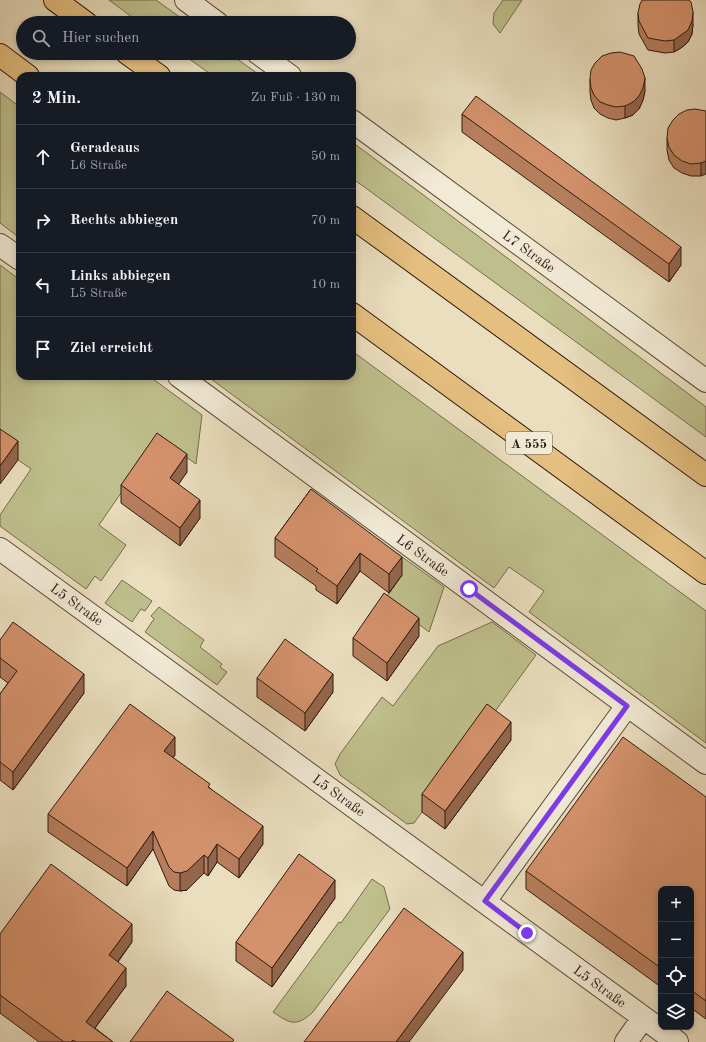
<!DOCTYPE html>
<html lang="de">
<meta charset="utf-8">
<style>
body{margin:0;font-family:"Old Standard TT",serif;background:#20242c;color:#f1f3f6}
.controls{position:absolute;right:12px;bottom:12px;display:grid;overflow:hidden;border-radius:8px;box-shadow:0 2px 6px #0003}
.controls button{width:36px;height:36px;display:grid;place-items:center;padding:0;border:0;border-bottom:1px solid #363941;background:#171b24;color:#f1f3f6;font:20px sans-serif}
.stop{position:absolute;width:12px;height:12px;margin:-9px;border:3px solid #7c3aed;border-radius:50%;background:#fff}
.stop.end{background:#7c3aed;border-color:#fff;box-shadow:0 1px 4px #0008}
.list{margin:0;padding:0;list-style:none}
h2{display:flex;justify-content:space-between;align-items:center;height:52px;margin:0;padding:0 16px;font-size:17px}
h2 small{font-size:13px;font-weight:400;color:#9ea1a6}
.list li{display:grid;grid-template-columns:26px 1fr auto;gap:12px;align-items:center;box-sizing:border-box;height:64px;padding:0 16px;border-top:1px solid #363941}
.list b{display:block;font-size:15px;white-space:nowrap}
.list p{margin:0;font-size:13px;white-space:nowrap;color:#9ea1a6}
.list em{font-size:13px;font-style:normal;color:#9ea1a6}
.icon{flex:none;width:22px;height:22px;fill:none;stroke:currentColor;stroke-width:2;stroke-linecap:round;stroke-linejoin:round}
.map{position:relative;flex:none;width:706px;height:1042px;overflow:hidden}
.search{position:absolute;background:#171b24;box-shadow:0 2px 6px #0003;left:16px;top:16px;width:340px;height:44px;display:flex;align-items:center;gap:10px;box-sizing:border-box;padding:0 14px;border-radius:22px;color:#9ea1a6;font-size:15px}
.panel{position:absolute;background:#171b24;box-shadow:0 2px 6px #0003;left:16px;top:72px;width:340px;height:308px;border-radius:12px}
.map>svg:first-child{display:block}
.green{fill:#bebf8c;stroke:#766c4e}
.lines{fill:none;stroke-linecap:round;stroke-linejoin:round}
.minor-casing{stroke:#5e4b3c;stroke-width:24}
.highway-casing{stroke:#2f1a10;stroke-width:24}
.minor{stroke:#f1ead5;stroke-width:22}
.highway{stroke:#e5bf7f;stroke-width:22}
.wall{fill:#b67e5d;stroke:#2f1a10}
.shaded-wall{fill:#94664c;stroke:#2f1a10}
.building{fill:#d4926c;stroke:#2f1a10}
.route{stroke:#7c3aed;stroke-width:5}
.labels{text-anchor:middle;stroke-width:3;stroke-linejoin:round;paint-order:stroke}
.shield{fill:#f1ead5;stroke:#69584b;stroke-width:1}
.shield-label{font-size:13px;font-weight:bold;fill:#2f1a10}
.street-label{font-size:14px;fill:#2f1a10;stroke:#f1ead5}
</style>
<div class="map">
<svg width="706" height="1042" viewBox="0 0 706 1042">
<rect width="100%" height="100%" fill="#eadebe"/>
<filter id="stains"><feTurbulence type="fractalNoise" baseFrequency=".005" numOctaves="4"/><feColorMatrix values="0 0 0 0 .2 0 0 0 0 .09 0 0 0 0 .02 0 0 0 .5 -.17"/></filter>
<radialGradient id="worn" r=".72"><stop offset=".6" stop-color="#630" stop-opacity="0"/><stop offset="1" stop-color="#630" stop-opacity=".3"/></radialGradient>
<path class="green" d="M109,0H156L188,23H140Z
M503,0H522L500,33L493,24L494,13Z
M181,53H229L261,76H213Z
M0,92L20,107V238L0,223Z
M352,142L418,191L706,407V437L352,178Z
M0,265L20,280V376H149L202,415L196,464L159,438L99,525L126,545L101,581L95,576L86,589L0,526V515L31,469L0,447Z
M352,351L706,611V743L529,612L544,591L509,567L494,588L207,376H352Z
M391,549L444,587L429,632L385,599L402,575Z
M122,580L152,601L145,611L141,609L132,622L105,603Z
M159,607L204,640L200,647L222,664L220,667L227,672L217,685L145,632L154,619L151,616Z
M492,622L536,655L414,823L407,824L340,775L335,764L340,754L382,697L393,706L438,646Z
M372,879L384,887L390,909L313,1012C297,1027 290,1024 273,1012L339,922L341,923Z"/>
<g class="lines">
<g class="minor-casing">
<path id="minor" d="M186,0L217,23
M258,53L290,76
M352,121L706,381
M0,245L20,259
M179,376L706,763
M0,549L677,1042
M485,901L627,706
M626,1042L643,1018"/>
</g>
<g class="highway-casing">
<path id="highway" d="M55,0L86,23
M127,53L159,76
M0,55L28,76
M352,217L706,475
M352,314L706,573"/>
</g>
<use href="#minor" class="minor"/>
<use href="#highway" class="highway"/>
</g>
<path class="wall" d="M638,13L693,24L692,34L688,42L681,48L674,52L665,53L648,50L639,34L638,25Z
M590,79L645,91L643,100L639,109L633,115L625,118L616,120L608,118L600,114L594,108L591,100L590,92Z
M706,111L701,176H691L682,173L674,168L669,160L667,150V138Z
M462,114L681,265L669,282L462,132Z
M187,472L178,484L200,518L180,546L121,503V485Z
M311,489L402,575L389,593L360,571L337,604L316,590V586L275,557V538Z
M419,636L387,681L353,656V638Z
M0,640L84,693L13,790L0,780V694L8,683L0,677Z
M257,678L333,692L305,731L257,697Z
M511,740L445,829L422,812V794Z
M175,755L173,758L210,788L263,844L239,878L217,862L208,876L204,873L187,890L180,891L174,890L169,886L153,849L127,886L48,832V814Z
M706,797V1019L691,1008V889H661V987L526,889V871Z
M335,898L272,987L236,961V942Z
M0,934L132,942L118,962L126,986L95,1028L113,1042H39L0,1013Z"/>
<path class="shaded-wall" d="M693,12V24L692,34L688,42L681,48L674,52V40Z
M645,78V91L643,100L639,109L633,115L625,118V106Z
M706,161V174L701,176V163Z
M681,247V265L669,282V264Z
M18,441V460L0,484V466Z
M187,454V472L170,497V478Z
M200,500V518L180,546V528Z
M360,553V571L337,604V586Z
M402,557V575L389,593V574Z
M419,618V636L387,681V663Z
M84,674V693L13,790V772Z
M333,674V692L305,731V713Z
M511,722V740L445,829V811Z
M175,737V755L164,770V751Z
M263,826V844L239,878V859Z
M153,831V849L127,886V868Z
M217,844V862L208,876V858Z
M204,855V873L187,890L180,891V873Z
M335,880V898L272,987V968Z
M132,924V942L109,973V955Z
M463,952V970L409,1042H396Z
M126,968V986L86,1040V1022Z"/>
<path class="building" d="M642,0H689L691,2L693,12L692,21L688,30L674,40L665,41L648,38L639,21L638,13L640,4Z
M620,52L634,56L642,69L645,78L643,88L639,96L633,102L625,106L616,107L608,105L600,102L594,95L591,88L590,79L591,70L595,63L602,56L611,53Z
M476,96L681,247L669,264L462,114Z
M695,109L706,111V161L701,163L691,164L682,161L674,155L669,147L667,138L668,128L673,120L679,114L687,110Z
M0,429L18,441L0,466Z
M157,433L187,454L170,478L200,500L180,528L121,485Z
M311,489L402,557L389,574L360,553L337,586L316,571L318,569L275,538Z
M384,593L419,618L387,663L353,638Z
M13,622L84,674L13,772L0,762V694L17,671L0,658V640Z
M285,639L333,674L305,713L257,678Z
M130,704L175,737L164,751L210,784L208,787L263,826L239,859L217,844L208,858L204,855L187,871L180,873L174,872L169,867L153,831L127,868L48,814Z
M487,704L511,722L445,811L422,794Z
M623,737L706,797V1001L691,990V889H661V968L526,871Z
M299,854L335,880L272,968L236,942Z
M51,864L132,924L109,955L126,968L86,1022L113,1042H76L73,1040L71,1042H64L0,995V934Z
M404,908L463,952L396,1042H304Z
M167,991L234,1040L232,1042H130Z"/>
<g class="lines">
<path class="route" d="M469,589L627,706L485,901L527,933"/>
</g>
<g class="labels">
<rect class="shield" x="506" y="432" width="46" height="22" rx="3"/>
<g class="shield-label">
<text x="529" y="448">A 555</text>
</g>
<g class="street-label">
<text transform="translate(529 251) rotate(36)" y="5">L7 Straße</text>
<text transform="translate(423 555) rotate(36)" y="5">L6 Straße</text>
<text transform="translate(77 604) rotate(36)" y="5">L5 Straße</text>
<text transform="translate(339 795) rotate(36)" y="5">L5 Straße</text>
<text transform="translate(600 986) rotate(36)" y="5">L5 Straße</text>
</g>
</g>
<rect width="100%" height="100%" filter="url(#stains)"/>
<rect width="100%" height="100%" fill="url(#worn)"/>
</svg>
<div class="controls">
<button>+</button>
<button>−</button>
<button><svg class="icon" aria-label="locate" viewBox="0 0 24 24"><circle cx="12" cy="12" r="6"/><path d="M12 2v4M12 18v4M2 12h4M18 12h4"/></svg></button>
<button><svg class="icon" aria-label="layers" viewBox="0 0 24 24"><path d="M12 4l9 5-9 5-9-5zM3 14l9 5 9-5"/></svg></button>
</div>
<div class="stop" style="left:469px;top:589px"></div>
<div class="stop end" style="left:527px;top:933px"></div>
<div class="search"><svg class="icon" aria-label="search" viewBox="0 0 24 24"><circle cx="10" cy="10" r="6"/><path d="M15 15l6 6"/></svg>Hier suchen</div>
<section class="panel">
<h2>2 Min.<small>Zu Fuß · 130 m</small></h2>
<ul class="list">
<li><svg class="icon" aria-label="ahead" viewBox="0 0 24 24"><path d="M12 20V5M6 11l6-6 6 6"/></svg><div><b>Geradeaus</b><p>L6 Straße</p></div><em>50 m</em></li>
<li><svg class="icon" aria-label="right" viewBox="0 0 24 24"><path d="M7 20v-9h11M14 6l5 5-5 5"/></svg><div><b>Rechts abbiegen</b></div><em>70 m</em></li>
<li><svg class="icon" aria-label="left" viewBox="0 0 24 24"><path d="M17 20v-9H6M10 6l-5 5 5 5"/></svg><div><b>Links abbiegen</b><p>L5 Straße</p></div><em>10 m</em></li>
<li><svg class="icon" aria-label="arrive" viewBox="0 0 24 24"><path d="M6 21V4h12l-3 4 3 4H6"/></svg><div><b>Ziel erreicht</b></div></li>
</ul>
</section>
</div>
